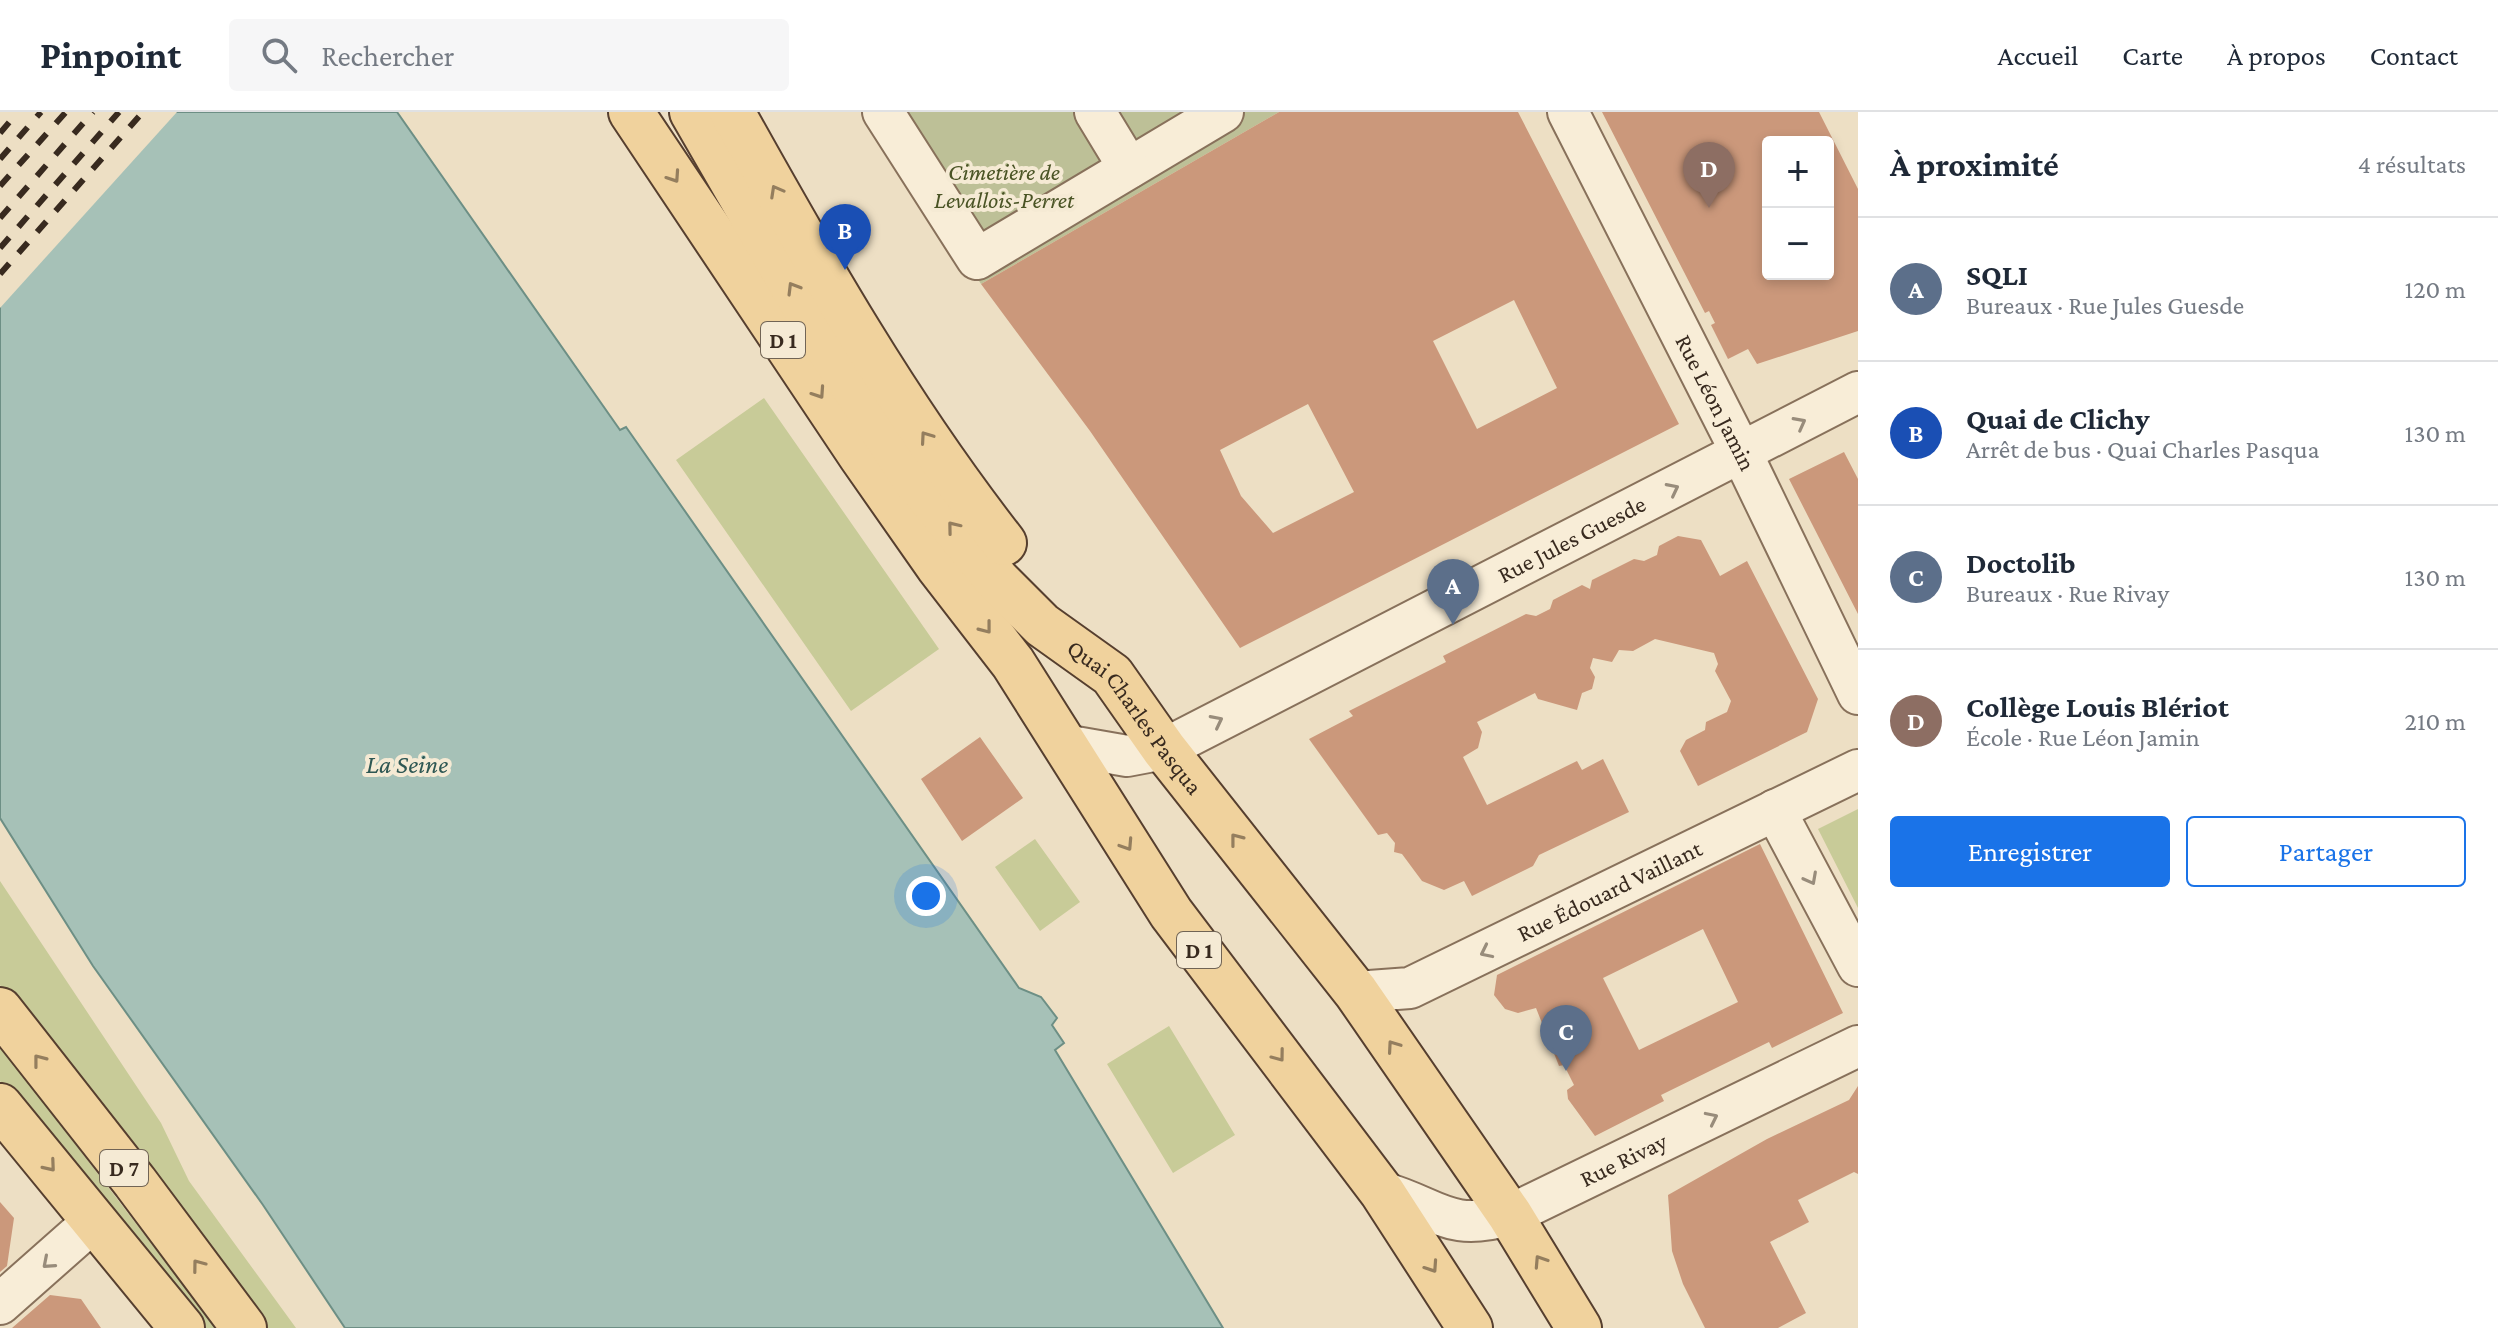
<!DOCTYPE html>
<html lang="fr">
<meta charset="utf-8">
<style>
body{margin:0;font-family:"Crimson Pro",serif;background:#f6f6f7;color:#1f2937}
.controls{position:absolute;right:24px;top:24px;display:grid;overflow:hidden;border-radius:8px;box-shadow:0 4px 12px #0003}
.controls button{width:72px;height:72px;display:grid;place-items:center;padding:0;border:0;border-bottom:2px solid #e0e1e3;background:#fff;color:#1f2937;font:40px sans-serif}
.you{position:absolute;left:926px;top:784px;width:28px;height:28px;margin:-20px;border:6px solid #fff;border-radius:50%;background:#1a73e8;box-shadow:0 0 0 12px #1a73e833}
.badge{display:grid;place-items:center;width:52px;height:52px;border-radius:50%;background:#1a73e8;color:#fff;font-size:26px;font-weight:700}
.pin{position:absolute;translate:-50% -66px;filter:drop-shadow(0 2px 4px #0008)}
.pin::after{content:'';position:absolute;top:42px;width:28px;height:24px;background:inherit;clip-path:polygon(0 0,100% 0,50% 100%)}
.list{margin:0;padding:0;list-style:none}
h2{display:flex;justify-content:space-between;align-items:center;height:104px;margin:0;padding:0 32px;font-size:34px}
h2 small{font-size:26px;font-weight:400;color:#747a83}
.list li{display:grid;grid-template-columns:52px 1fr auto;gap:24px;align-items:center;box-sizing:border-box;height:144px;padding:0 32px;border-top:2px solid #e0e1e3}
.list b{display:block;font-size:30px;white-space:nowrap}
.list p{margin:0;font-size:26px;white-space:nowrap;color:#747a83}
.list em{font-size:26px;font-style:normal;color:#747a83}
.actions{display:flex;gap:16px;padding:24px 32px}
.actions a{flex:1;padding:18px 0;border:2px solid #1a73e8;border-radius:8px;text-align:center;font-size:28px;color:#1a73e8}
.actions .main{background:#1a73e8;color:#fff}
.icon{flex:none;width:44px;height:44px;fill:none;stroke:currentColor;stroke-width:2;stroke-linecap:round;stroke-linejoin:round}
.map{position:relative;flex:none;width:1858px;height:1216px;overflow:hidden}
header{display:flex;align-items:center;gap:48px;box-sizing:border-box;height:112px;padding:0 40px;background:#fff;border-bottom:2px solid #e0e1e3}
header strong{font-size:38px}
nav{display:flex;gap:44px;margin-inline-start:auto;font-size:28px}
.search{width:560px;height:72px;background:#f6f6f7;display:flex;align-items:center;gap:20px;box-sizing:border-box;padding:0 28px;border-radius:8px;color:#747a83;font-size:30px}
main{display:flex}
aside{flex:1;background:#fff}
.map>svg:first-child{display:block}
.green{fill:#c8cb98}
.cemetery{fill:#bdc097}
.water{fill:#a6c1b7;stroke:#6d8f85;stroke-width:2}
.pier{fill:#eddfc4}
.building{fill:#cb987b;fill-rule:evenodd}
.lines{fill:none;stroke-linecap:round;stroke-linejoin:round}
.minor-casing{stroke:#88715b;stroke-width:44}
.major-casing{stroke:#563f2f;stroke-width:48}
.minor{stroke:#f8edd7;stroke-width:40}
.major{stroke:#f0d29d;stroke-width:44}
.rail{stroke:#382a1f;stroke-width:6;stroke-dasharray:14 14;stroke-linecap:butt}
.oneway{stroke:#947e5e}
.oneway2{stroke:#988c7b}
.labels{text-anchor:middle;stroke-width:8;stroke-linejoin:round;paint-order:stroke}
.shield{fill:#f5ead4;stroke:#716455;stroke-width:2}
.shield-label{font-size:22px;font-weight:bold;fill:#382a1f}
.park-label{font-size:24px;font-style:italic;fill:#4a5425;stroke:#f5ead4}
.street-label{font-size:24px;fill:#382a1f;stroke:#f5ead4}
.water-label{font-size:26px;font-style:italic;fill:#2e5753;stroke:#f5ead4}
</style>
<header>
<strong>Pinpoint</strong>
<div class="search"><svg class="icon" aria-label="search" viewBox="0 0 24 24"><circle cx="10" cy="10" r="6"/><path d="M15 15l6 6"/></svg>Rechercher</div>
<nav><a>Accueil</a><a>Carte</a><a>À propos</a><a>Contact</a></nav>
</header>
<main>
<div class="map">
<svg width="1858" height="1216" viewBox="0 0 1858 1216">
<rect width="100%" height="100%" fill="#eddfc4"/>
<path class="green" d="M764,286L939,537L851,599L676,348Z
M1858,697V796L1818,717Z
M1035,727L1080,790L1040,819L995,755Z
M0,769L161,1011L189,1069L296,1216H262L0,873Z
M1169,914L1235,1023L1173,1061L1107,952Z
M0,934L216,1216H198L0,969Z"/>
<path class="cemetery" d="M869,0H1279L981,172Z"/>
<path class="water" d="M0,0H397L620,318L626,315L1019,876L1041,885L1057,906L1052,913L1064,931L1055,938L1223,1216H345L263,1093L93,854L0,706Z"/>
<path class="pier" d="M0,0H177L0,196Z"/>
<path class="building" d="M1279,0H1518L1679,312L1240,536L1090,319L981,172ZM1514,188L1557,276L1477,317L1433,229ZM1308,292L1354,380L1273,421L1241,384L1220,338Z
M1602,0H1819L1858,77V219L1757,252L1748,237L1728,247L1711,213L1715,211L1709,199L1705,201ZM1768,30H1828V162H1768Z
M1844,340L1858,367V502L1789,367Z
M1678,424L1701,428L1720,464L1747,449L1818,587L1807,620L1698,674L1680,639L1686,628L1705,618L1706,610L1727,600L1731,589L1715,559L1718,552L1714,541L1655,527L1633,539L1619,538L1612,550L1593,546L1590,556L1595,565L1592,577L1582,581L1577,598L1538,587L1535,581L1477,610L1482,620L1478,636L1463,645L1487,693L1577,649L1582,658L1603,647L1629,700L1539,743L1533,754L1472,784L1464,769L1444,778L1422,769L1402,742L1394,740L1395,731L1387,721L1378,723L1309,627L1353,604L1349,599L1446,550L1443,544L1526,502L1536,504L1550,497L1553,488L1582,473L1590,477L1592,468L1634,447L1644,449L1657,443L1659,434Z
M980,625L1023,686L962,729L921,667Z
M1760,732L1843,901L1772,936L1769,930L1661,983L1664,989L1595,1024L1568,987L1567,978L1574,973L1564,953L1559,954L1536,896L1518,901L1505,897L1494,883L1497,863ZM1703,817L1738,890L1639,938L1603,866Z
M1858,974V1062L1854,1060L1798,1088L1809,1110L1770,1130L1806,1201L1778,1216H1705L1683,1172L1672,1139L1668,1083L1767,1027L1849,988Z
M0,1090L14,1106L7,1154L0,1160Z
M50,1183L81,1187L101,1216H12Z"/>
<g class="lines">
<g class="minor-casing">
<g id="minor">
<path d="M883,0L977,147L1223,0"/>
<path d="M1095,0L1129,56"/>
<path id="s1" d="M1568,0L1742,342L1858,582"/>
<path id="s2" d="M1064,633L1127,644L1164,637L1858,280"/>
<path d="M1775,698L1858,854"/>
<path id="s3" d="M1356,880L1410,876L1858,658"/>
<path id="s4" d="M1382,1080C1440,1097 1446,1120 1510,1103L1858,934"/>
<path d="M0,1192L95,1108"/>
</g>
</g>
<g class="major-casing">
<g id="major">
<path d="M631,0L861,344L938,454L1013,551L1171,801L1382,1080L1470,1216"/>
<path id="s5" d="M692,0L830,239L916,369L997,468L1042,513L1112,563L1164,637L1356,880L1510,1103L1579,1216"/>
<path d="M732,0C815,149 899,297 1004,431"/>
<path d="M0,898L135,1070L244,1216"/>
<path d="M0,994L182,1216"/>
</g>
</g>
<use href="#minor" class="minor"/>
<use href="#major" class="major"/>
<path class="rail" d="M0,21L18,0
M0,47L41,0
M0,74L66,0
M0,106L93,0
M0,136L119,0
M0,162L143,0"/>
</g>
<defs><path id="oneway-chevron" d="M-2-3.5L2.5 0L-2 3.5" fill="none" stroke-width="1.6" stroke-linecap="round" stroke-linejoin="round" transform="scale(2)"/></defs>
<g class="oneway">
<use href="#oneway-chevron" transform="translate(674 65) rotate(56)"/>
<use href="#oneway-chevron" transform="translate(776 79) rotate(-119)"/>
<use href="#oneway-chevron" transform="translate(793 176) rotate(-121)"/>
<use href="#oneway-chevron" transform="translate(819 281) rotate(56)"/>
<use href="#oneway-chevron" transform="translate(926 325) rotate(-125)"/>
<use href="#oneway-chevron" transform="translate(953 415) rotate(-129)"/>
<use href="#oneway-chevron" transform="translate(986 516) rotate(52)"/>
<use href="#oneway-chevron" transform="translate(1236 727) rotate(-128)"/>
<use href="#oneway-chevron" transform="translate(1127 733) rotate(57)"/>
<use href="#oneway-chevron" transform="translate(1393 934) rotate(-125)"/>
<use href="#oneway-chevron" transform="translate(1279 944) rotate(53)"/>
<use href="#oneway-chevron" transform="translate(39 948) rotate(-128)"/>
<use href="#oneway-chevron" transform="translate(50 1054) rotate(50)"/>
<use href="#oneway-chevron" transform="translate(1540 1149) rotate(-123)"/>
<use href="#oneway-chevron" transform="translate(198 1153) rotate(-127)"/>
<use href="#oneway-chevron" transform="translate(1432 1155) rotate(56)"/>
</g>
<g class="oneway2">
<use href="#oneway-chevron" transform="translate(1800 311) rotate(-28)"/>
<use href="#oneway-chevron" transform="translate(1673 377) rotate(-27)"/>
<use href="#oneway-chevron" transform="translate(1217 609) rotate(-27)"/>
<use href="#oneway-chevron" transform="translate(1811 767) rotate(62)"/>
<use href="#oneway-chevron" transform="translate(1486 840) rotate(154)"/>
<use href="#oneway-chevron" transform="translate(1712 1006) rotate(-26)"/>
<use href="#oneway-chevron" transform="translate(48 1151) rotate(139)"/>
</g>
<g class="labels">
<g class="shield">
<rect x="761" y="210" width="44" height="36" rx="6"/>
<rect x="1177" y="820" width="44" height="36" rx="6"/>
<rect x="100" y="1038" width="48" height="36" rx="6"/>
</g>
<g class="shield-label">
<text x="783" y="236">D 1</text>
<text x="1199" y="846">D 1</text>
<text x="124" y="1064">D 7</text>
</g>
<g class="park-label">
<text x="1004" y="68">Cimetière de<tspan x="1004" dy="28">Levallois-Perret</tspan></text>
</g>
<g class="street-label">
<text dy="8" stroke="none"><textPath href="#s1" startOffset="326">Rue Léon Jamin</textPath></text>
<text dy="8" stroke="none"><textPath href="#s2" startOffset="560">Rue Jules Guesde</textPath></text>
<text dy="8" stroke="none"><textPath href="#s5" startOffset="756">Quai Charles Pasqua</textPath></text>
<text dy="8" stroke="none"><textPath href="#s3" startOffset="276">Rue Édouard Vaillant</textPath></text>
<text dy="8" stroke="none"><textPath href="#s4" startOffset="260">Rue Rivay</textPath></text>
</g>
<g class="water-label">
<text x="407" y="661">La Seine</text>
</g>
</g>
</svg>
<div class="controls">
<button>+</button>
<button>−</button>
</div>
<div class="you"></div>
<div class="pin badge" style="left:1453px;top:513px;background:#5c6f8a">A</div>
<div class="pin badge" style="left:845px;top:158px;background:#1a4fb4">B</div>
<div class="pin badge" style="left:1566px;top:959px;background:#5c6f8a">C</div>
<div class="pin badge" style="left:1709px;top:96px;background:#8d6e63">D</div>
</div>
<aside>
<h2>À proximité<small>4 résultats</small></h2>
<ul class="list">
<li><span class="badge" style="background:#5c6f8a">A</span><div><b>SQLI</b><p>Bureaux · Rue Jules Guesde</p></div><em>120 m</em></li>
<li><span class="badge" style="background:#1a4fb4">B</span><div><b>Quai de Clichy</b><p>Arrêt de bus · Quai Charles Pasqua</p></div><em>130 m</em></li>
<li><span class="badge" style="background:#5c6f8a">C</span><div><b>Doctolib</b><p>Bureaux · Rue Rivay</p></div><em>130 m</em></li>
<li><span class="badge" style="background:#8d6e63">D</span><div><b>Collège Louis Blériot</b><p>École · Rue Léon Jamin</p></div><em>210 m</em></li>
</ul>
<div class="actions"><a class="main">Enregistrer</a><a>Partager</a></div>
</aside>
</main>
